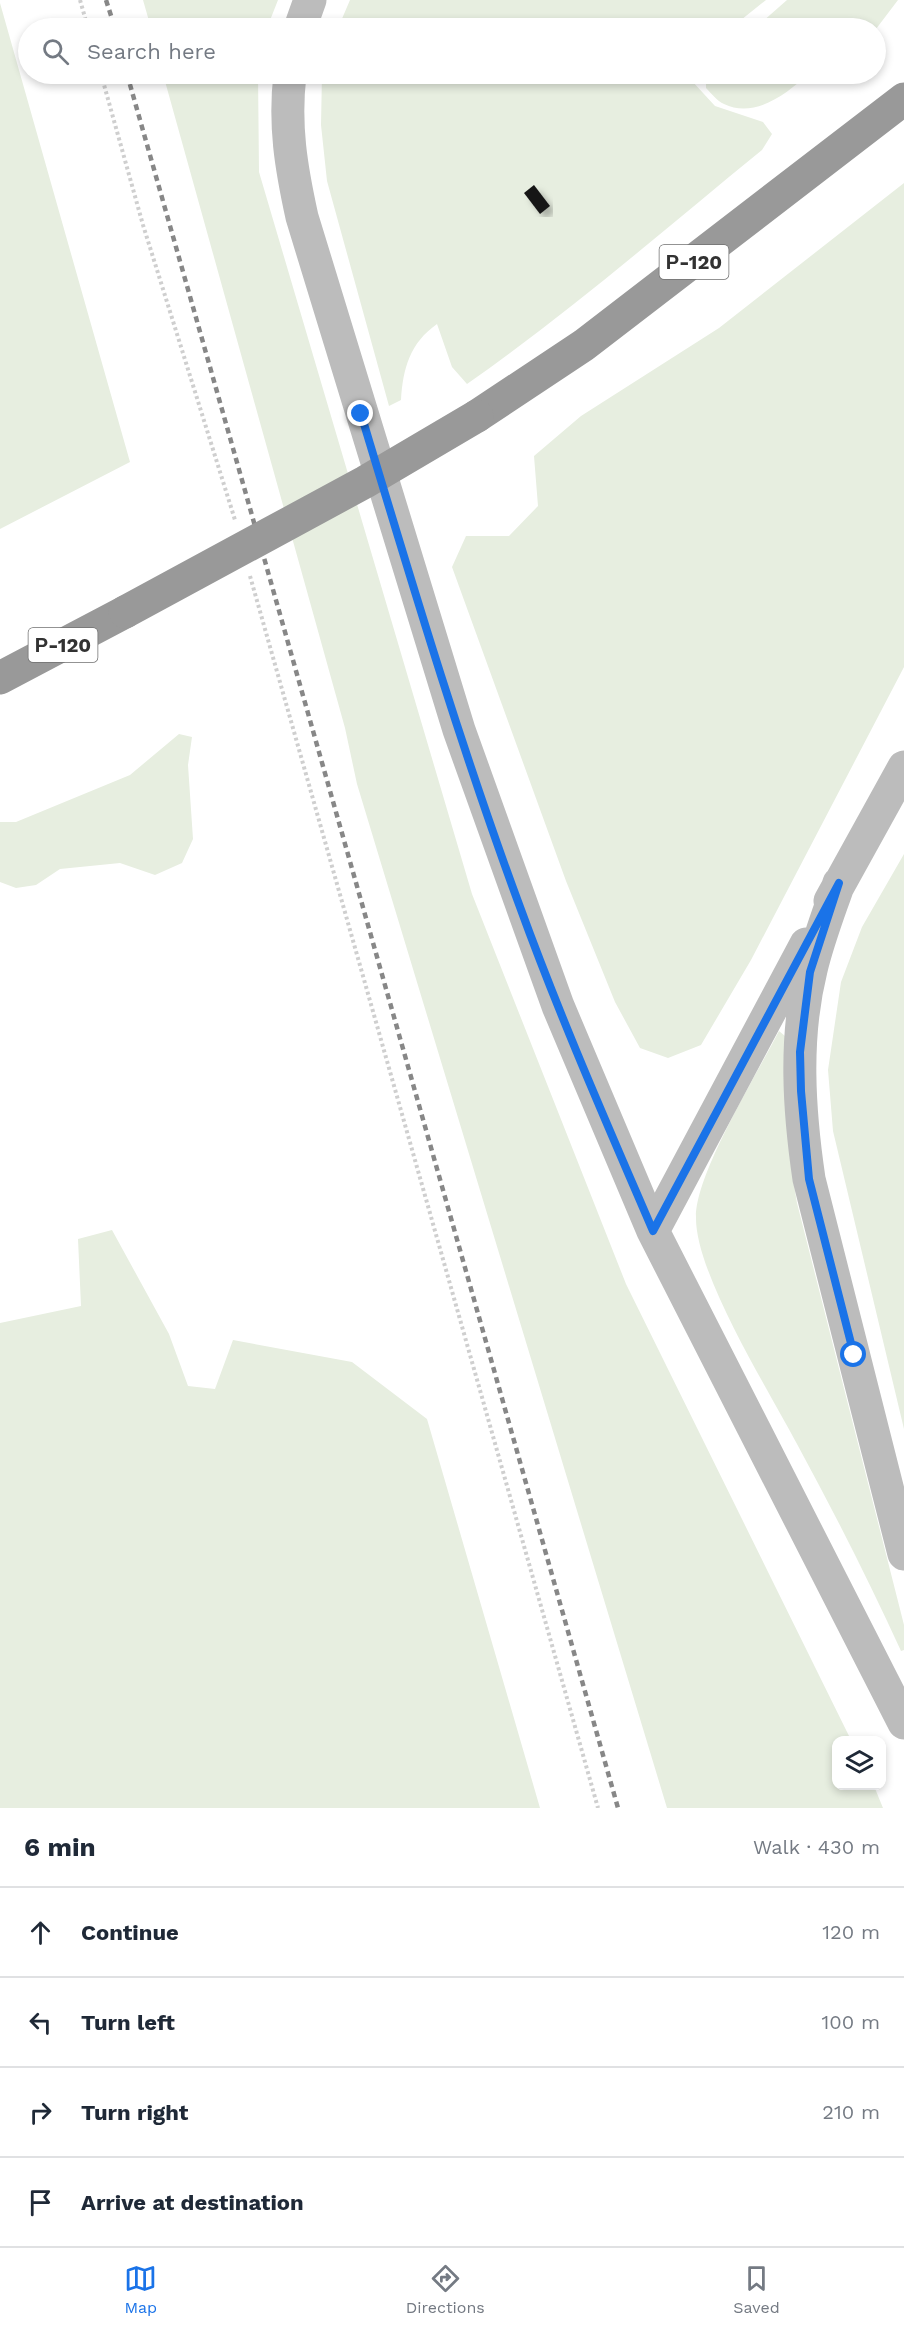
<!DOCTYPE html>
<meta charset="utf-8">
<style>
body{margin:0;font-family:"Work Sans",sans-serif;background:#f6f6f7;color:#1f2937}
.controls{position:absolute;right:18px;bottom:18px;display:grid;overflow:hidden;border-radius:12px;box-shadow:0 3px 9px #0003}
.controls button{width:54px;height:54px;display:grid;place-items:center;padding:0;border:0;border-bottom:2px solid #e0e1e3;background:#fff;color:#1f2937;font:30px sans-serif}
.stop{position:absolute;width:18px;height:18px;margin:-14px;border:4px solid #1a73e8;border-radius:50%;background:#fff}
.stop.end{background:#1a73e8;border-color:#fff;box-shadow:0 2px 6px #0008}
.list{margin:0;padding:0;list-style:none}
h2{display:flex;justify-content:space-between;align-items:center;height:78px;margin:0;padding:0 24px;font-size:26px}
h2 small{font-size:20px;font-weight:400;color:#747a83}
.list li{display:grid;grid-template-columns:39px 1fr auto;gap:18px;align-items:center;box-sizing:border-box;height:90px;padding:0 24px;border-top:2px solid #e0e1e3}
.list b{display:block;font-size:22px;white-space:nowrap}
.list em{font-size:20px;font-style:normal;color:#747a83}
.icon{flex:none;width:33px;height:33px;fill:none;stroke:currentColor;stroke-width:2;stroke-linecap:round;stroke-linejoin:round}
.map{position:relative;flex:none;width:904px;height:1808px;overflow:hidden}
.search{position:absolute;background:#fff;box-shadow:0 3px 9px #0003;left:18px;right:18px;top:18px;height:66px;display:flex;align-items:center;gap:15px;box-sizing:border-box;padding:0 21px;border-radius:33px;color:#747a83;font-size:22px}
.sheet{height:438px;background:#fff}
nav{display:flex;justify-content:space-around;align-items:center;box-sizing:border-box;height:84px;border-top:2px solid #e0e1e3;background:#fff;font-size:16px;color:#747a83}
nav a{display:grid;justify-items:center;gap:3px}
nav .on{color:#1a73e8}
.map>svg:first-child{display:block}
.green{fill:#e7eee0}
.building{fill:#191919;filter:url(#shadow)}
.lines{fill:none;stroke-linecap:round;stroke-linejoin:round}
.path{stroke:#cfcfcf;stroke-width:4;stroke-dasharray:3 3;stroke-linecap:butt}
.secondary{stroke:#bcbcbc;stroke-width:33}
.highway{stroke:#999;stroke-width:33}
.rail{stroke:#878787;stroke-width:4.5;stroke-dasharray:6 4.5;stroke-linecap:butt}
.highway-bridge{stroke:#999;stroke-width:33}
.route{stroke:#1a73e8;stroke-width:8}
.labels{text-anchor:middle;stroke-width:6;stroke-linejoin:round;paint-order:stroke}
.shield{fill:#fff;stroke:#707070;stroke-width:1.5}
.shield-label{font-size:20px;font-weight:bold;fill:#323232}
</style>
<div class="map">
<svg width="904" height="1808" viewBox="0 0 904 1808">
<defs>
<filter id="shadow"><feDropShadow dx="5.5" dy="5.5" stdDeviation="3" flood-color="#0004"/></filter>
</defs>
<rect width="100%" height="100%" fill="#fff"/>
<path class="green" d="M143,0H278L267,28H151Z
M350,0H766L731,28H338Z
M787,0H898L876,29L755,28Z
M0,3L130,462L0,529Z
M163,74H258L259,172L472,894L626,1284L851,1740H836V1786H874L883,1808H667L357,784L345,728Z
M322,74H694L692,81L715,106L763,122L772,134L762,150C665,229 570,312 467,384L452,367L437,324C410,343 403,368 401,400L389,406L327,181L321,125Z
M706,74H808C787,94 754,119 724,104C717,101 711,93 706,88Z
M904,183V667L751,960L701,1045L668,1058L640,1048L615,1002L566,881L452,567L466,536H509L538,506L534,456L581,416L719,328Z
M179,734L192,737L188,765L193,839L182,863L155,875L120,863L60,869L36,885L16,888L0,882V822H16L130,775Z
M904,854V1429L833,1131L828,1070L841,982L862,927Z
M779,1031L785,1036C784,1093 787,1147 797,1203L904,1625V1650L901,1651C869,1581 834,1512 797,1444C769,1391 695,1273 696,1217C696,1173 757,1074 779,1031Z
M112,1230L169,1334L188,1386L215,1389L233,1340L352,1362L427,1419L540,1808H0V1323L81,1306L78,1239Z"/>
<path class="building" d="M534,185L550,206L540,214L524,193Z"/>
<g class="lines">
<path class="path" d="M80,0L88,28
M101,74L143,225L235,520
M250,576L598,1808"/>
<path class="secondary" d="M300,28L310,0
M290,74C284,125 291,167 302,217L459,730L558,1006L653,1231L904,1723
M839,883C829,912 818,940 811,970C794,1038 799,1111 809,1179L904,1554
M830,901L904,767
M653,1231L806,944"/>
<path class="highway" d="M477,416L584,345L904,99
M0,678L125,612"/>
<path class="rail" d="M106,0L115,28
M127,74L618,1808"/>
<path class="highway-bridge" d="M125,612L365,482L477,416"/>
</g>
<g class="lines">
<path class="route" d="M361,414C411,580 460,745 520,907C560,1017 607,1124 653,1231L839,883L810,972L800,1052L801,1091L809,1179L854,1355"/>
</g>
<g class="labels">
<g class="shield">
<rect x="659.5" y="245" width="69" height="34" rx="4.5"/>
<rect x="28.5" y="628" width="69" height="34" rx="4.5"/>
</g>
<g class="shield-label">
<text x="694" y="269">Р-120</text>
<text x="63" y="652">Р-120</text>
</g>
</g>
</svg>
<div class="controls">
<button><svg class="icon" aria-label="layers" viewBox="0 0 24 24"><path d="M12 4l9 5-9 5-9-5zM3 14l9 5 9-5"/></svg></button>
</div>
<div class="stop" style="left:854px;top:1355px"></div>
<div class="stop end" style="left:361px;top:414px"></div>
<div class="search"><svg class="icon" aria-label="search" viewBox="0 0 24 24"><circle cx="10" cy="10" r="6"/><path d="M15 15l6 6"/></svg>Search here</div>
</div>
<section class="sheet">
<h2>6 min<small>Walk · 430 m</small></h2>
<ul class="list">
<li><svg class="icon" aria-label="ahead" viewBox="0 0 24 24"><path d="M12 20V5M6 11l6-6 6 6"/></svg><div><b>Continue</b></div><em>120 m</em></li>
<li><svg class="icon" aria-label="left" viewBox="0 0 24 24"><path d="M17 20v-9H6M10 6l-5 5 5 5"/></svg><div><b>Turn left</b></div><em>100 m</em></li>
<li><svg class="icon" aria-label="right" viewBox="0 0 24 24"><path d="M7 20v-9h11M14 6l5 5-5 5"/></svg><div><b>Turn right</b></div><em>210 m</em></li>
<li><svg class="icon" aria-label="arrive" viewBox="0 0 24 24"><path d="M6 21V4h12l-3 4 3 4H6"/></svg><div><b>Arrive at destination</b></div></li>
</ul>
</section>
<nav>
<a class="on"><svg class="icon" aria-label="map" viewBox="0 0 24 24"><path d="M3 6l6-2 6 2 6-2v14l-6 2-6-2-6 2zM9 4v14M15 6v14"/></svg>Map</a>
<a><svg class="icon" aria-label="directions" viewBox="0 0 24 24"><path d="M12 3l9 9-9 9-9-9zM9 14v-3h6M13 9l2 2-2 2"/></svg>Directions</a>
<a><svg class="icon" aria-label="saved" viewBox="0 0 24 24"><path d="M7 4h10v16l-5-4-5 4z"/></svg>Saved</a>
</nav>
